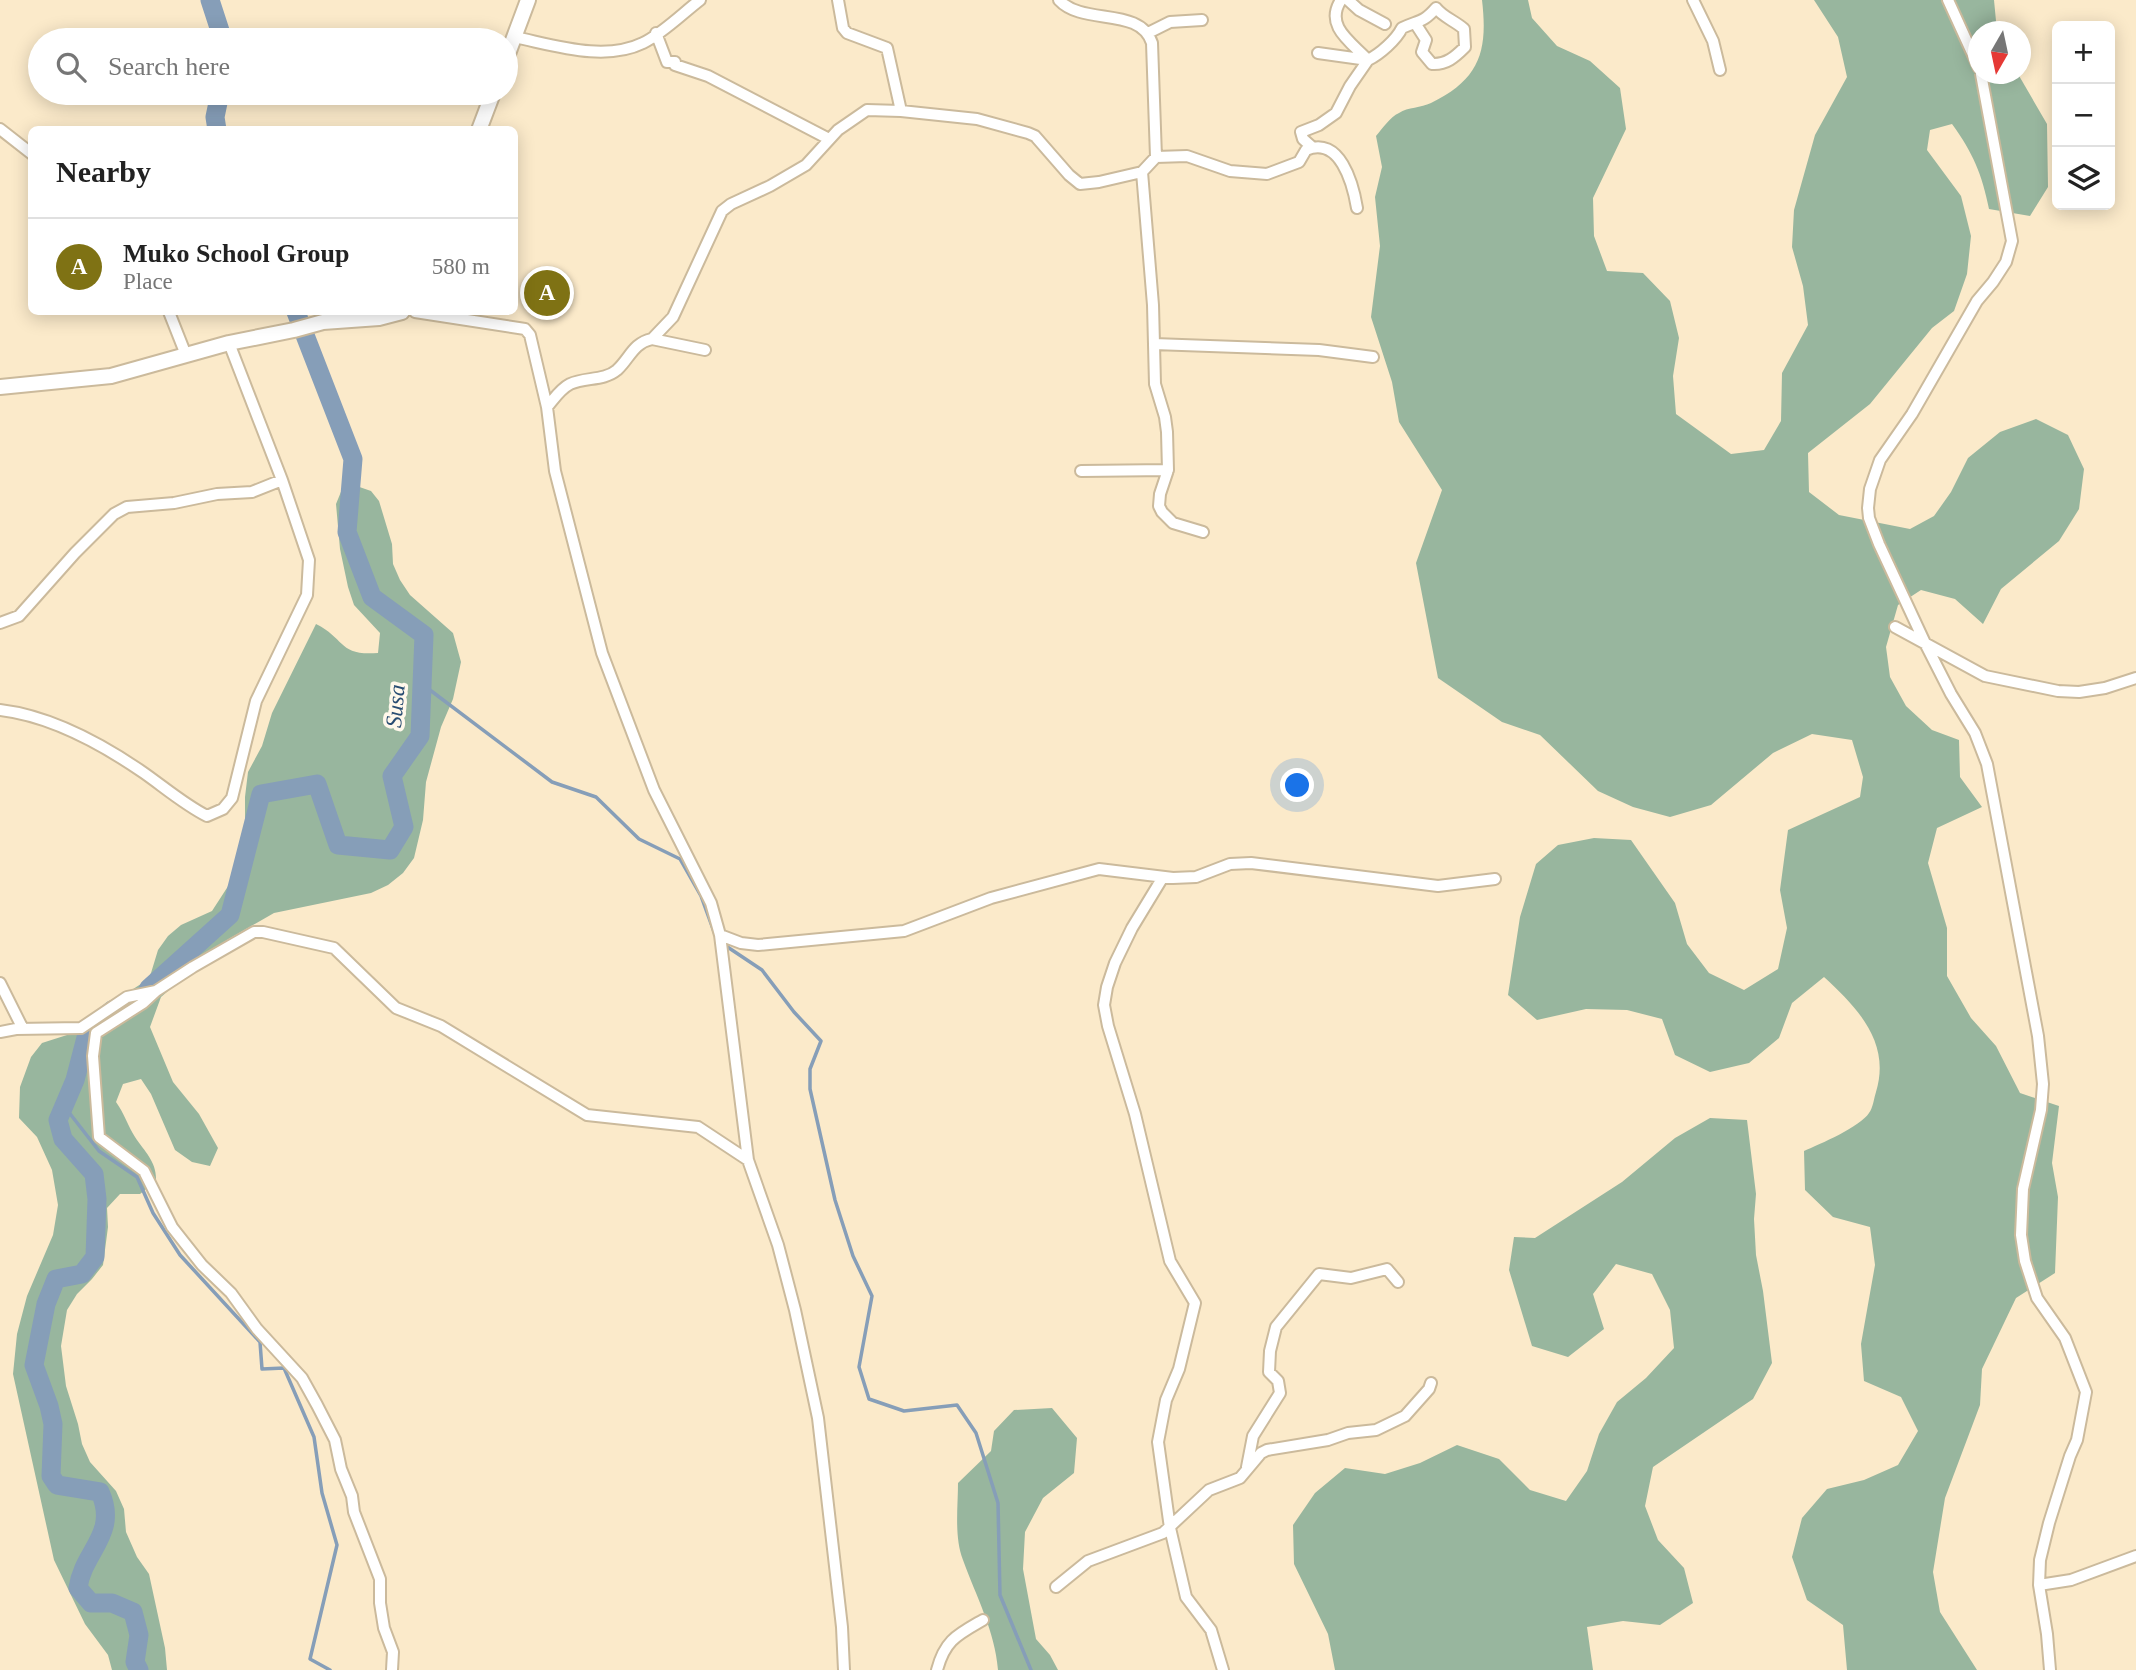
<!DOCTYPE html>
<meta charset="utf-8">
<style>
body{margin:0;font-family:Georgia,serif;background:#f6f6f6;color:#222}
.controls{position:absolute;right:21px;top:21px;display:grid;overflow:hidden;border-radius:10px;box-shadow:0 4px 18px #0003}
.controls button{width:63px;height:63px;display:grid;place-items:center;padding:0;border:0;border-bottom:2px solid #e0e0e0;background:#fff;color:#222;font:35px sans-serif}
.compass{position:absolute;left:1968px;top:21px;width:63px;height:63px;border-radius:50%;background:#fff;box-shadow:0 4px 18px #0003;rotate:189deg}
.you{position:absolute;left:1298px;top:786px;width:24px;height:24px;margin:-18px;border:5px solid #fff;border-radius:50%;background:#1a73e8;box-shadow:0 0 0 10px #1a73e833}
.badge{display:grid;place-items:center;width:46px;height:46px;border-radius:50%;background:#7f7214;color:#fff;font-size:23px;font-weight:700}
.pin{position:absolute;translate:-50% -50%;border:4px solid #fff;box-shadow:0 2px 7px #0006}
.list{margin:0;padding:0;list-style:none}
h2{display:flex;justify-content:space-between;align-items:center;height:91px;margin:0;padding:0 28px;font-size:30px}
h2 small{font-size:23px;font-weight:400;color:#767676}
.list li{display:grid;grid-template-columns:46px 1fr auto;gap:21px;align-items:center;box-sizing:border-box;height:98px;padding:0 28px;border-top:2px solid #e0e0e0}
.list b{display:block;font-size:26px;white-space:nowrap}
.list p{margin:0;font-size:23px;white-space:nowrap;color:#767676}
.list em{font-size:23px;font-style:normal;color:#767676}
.icon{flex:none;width:38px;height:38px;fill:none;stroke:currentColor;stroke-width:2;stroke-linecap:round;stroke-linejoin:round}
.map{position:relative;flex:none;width:2136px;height:1670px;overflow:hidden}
.search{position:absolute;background:#fff;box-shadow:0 4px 18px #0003;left:28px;top:28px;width:490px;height:77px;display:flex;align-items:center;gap:18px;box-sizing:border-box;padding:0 24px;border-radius:38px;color:#767676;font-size:26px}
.panel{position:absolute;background:#fff;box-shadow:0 4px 18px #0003;left:28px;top:126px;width:490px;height:189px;border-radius:10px}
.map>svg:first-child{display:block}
.forest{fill:#98b69e}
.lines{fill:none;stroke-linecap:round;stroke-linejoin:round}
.stream{stroke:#869eb8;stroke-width:3.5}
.river{stroke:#869eb8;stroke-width:19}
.minor-casing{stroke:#cbba9c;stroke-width:14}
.secondary-casing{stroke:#cbba9c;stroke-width:18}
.minor{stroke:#fff;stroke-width:10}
.secondary{stroke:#fff;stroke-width:14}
.labels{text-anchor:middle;stroke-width:7;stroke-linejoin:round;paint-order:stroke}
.water-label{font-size:23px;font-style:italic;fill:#284c72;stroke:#fff8eb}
</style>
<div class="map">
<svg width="2136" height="1670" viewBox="0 0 2136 1670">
<rect width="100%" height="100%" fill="#fbeaca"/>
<path class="forest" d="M1482,0H1528L1532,18L1557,46L1590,61L1620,88L1626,129L1593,198L1594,236L1607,271L1643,273L1670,301L1679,338L1673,376L1676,414L1731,454L1764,450L1781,421L1782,373L1808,325L1803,286L1792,247L1794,210L1815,135L1847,77L1838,37L1814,0H1994L1996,21L2000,31L1979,32V74H2018L2047,124L2048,187L2030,216L1989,209C1982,174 1973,153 1952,124L1930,130L1927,150L1961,196L1971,236L1967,274L1954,311L1932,328L1870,404L1808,453L1809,492L1839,515L1910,529L1934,516L1951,492L1968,458L2000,432L2036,419L2068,435L2084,469L2079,509L2059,541L2001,589L1983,624L1955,599L1921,590L1898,605L1886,647L1890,677L1906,706L1932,730L1959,740L1960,777L1982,807L1937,828L1928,863L1947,928V976L1971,1018L1996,1046L2020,1093L2059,1106L2052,1163L2058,1197L2055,1273L2016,1298L1982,1369L1980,1405L1945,1498L1933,1572L1940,1612L1977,1670H1847L1843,1625L1807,1600L1792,1557L1802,1518L1827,1489L1864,1480L1898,1465L1918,1431L1901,1397L1864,1381L1861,1344L1875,1265L1870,1227L1833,1217L1805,1190L1804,1151C1820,1144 1860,1127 1869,1113C1873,1108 1874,1098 1876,1092C1891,1043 1858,1008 1824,977L1792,1003L1779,1038L1749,1063L1710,1072L1675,1055L1662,1019L1627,1010L1586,1009L1537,1020L1508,995L1520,917L1536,864L1558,845L1594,838L1631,840L1675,903L1687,944L1709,973L1744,990L1778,969L1787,928L1780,890L1788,830L1860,797L1863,777L1852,740L1812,734L1773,753L1711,805L1670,817L1633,807L1598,791L1540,735L1502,722L1438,678L1416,563L1442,490L1399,422L1392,382L1371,317L1380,246L1375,197L1382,167L1376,136C1382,129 1390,117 1399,113C1408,107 1421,108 1431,103C1480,79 1488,51 1482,0Z
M345,482L371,491L379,501L392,544L393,564L400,580L410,595L453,633L461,662L453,699L441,727L426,782L423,820L414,858L403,873L388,885L371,893L274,913L227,940L161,997L150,1027L173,1082L199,1114L218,1148L210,1166L192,1162L175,1150L151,1094L141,1079L123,1084L116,1102C124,1113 128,1126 135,1137C145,1152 157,1162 156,1181L140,1194H120L107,1208L108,1227L103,1265L92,1279L77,1294L67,1310L61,1346L66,1386L78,1424L82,1444L90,1462L116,1491L124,1509L126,1532L137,1557L149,1574L165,1648L167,1670H112L108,1655L85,1624L54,1560L13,1374L17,1334L27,1296L53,1235L58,1205L52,1170L37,1137L19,1118L20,1087L31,1057L42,1043L67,1035L84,1021L147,980L151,973L158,950L168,936L181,925L212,911L234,877L245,822V797L248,772L262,746L272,713L316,624C346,639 338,656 378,653L380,633L354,605L348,587L340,549L336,504Z
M1710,1118L1747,1120L1756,1194L1754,1219L1756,1255L1763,1291L1772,1363L1753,1399L1653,1467L1645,1506L1658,1540L1684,1568L1693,1603L1660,1625L1623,1621L1587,1627L1593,1670H1335L1328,1634L1294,1564L1293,1525L1315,1493L1345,1468L1385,1474L1420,1463L1457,1445L1499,1459L1530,1490L1566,1501L1587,1471L1599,1434L1617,1402L1646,1378L1674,1348L1670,1310L1652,1274L1616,1264L1593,1294L1604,1329L1568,1357L1532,1346L1509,1270L1514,1237L1535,1238L1622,1182L1675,1138Z
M1052,1408L1077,1438L1074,1473L1043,1498L1025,1532L1023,1569L1036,1639L1050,1655L1058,1670H998C995,1631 976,1596 963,1560C954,1537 958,1507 958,1483L991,1451L994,1431L1014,1410Z"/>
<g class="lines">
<path class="stream" d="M422,684L552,782L596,797L639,839L680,859L701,896L717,940
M723,944L762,970L794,1012L821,1041L810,1069V1089L835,1200L853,1256L872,1296L859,1367L869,1399L904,1411L957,1405L976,1433L998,1503L1000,1595L1031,1670
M64,1106L99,1151L137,1177L153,1213L180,1255L260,1342L262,1369L284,1368L314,1437L322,1493L337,1545L310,1659L330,1670"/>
<path class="river" d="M210,0L223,40
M217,130L215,117L220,93
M139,1670L135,1662L139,1635L133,1612L112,1603H91L78,1588C83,1551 119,1534 100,1492L57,1485L51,1476L53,1424L49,1406L34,1365L46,1304L56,1279L82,1274L95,1257L97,1199L94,1174L63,1139L58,1120L75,1080L88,1030L112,1010L144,998L149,988L230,915L261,794L317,784L338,845L390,850L404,827L392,776L420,736L424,635L372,597L347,532L353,459L296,312"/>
<g class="minor-casing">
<path id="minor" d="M838,0L843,28L847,33L887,48L901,111
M1348,0L1359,10L1385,24
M1693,0L1713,41L1720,70
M1948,0L1979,68
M656,33L667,62H675V65L708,76L829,139
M1148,33L1170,22L1202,20
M514,37C554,45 604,62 643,43C662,34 683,13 700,0
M1318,53L1368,60C1380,54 1396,40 1402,28C1419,20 1423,23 1436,8C1443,17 1455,21 1464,29L1465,47C1455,57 1446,65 1432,64L1422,52L1426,40L1415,23
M1981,74L2012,241L2006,262L1993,282L1977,301L1912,414L1880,460L1870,489L1868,508L1869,518L1879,544L1925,643L1951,694L1975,733L1987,764L2038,1036L2043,1084L2041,1110L2023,1189L2021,1235L2025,1261L2037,1298L2065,1338L2086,1392L2077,1440L2070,1456L2049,1523L2040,1560L2039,1585L2047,1634L2050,1670
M0,129L32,154
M1312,147L1303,139L1301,132L1319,125L1336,113L1350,86L1368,60C1351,42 1324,26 1341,0
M1156,157L1187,156L1230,171L1267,174L1299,162L1306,150C1340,135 1353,184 1357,208
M1142,172L1153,305L1155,384L1165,417L1167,432L1168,470L1160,494L1159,506L1162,512L1173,523L1203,532
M169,312L186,355
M415,312L525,329L530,335L547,407L555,471L602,653L654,790L711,903L720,935L748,1160L778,1245L795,1310L818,1418L842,1627L844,1670
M652,339L673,317L722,211L731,204L770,186L806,165L838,130L867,110L901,111L977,119L1028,133L1035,136L1069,175L1080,184L1099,182L1142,172L1156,157L1152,43C1140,6 1083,26 1059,0
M1154,344L1319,350L1373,357
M547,407C554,399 560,389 570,384C585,377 604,381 617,370C630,358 633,343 652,339L705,350
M1081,471L1168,470
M0,623L19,616L75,553L114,514L127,507L174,503L217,494L252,492L282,480
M1895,627L1985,676L2058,691L2079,692L2105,688L2136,678
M0,710C51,716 102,744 144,773C164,787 185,805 207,816L223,809L232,798L256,701L307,595L309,560L282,480L229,343
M1163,877L1132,928L1115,963L1107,987L1104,1005L1108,1026L1135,1114L1170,1261L1195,1303L1179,1369L1166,1400L1158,1442L1170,1528L1186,1597L1211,1630L1223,1670
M720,935L741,943L758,945L904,931L991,898L1099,869L1173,878L1196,877L1230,864L1251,863L1438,886L1495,879
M0,983L23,1029
M0,1032L16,1029L81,1028L127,997L156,991
M1247,1467L1253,1436L1280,1393L1278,1381L1269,1372L1270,1351L1276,1327L1319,1274L1351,1278L1387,1269L1398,1282
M2039,1585L2071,1580L2136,1556
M1056,1587L1088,1561L1163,1533L1209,1490L1240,1478L1261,1453L1267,1450L1328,1440L1348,1433L1376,1430L1405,1416L1429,1389L1431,1383
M392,1670L393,1652L384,1628L380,1603V1579L354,1512L352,1496L341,1469L335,1440L317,1405L302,1378L257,1329L231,1293L202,1265L172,1227L144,1171L99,1137L93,1056L96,1033L143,1003L156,991L193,967L254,932H263L334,948L396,1008L441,1026L587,1115L698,1127L748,1160
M937,1670C945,1640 957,1635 983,1620"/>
</g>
<g class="secondary-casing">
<path id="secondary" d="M506,59L528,0
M479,130L493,93
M0,387L111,376L229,343L294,330L323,322L379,318L402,312"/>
</g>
<use href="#minor" class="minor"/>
<use href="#secondary" class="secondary"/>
</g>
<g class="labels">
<g class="water-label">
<text transform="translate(395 706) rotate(-85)" y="8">Susa</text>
</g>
</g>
</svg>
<div class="controls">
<button>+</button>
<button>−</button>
<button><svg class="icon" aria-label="layers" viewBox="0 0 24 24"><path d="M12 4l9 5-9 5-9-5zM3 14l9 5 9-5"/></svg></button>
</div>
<svg class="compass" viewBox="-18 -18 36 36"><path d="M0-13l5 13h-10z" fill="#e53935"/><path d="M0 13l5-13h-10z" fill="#767676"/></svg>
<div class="you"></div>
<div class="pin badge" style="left:547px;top:293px">A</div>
<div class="search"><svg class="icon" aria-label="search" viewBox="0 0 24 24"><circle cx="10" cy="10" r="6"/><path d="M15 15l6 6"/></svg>Search here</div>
<section class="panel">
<h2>Nearby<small></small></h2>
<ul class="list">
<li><span class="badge">A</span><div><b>Muko School Group</b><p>Place</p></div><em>580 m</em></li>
</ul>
</section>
</div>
